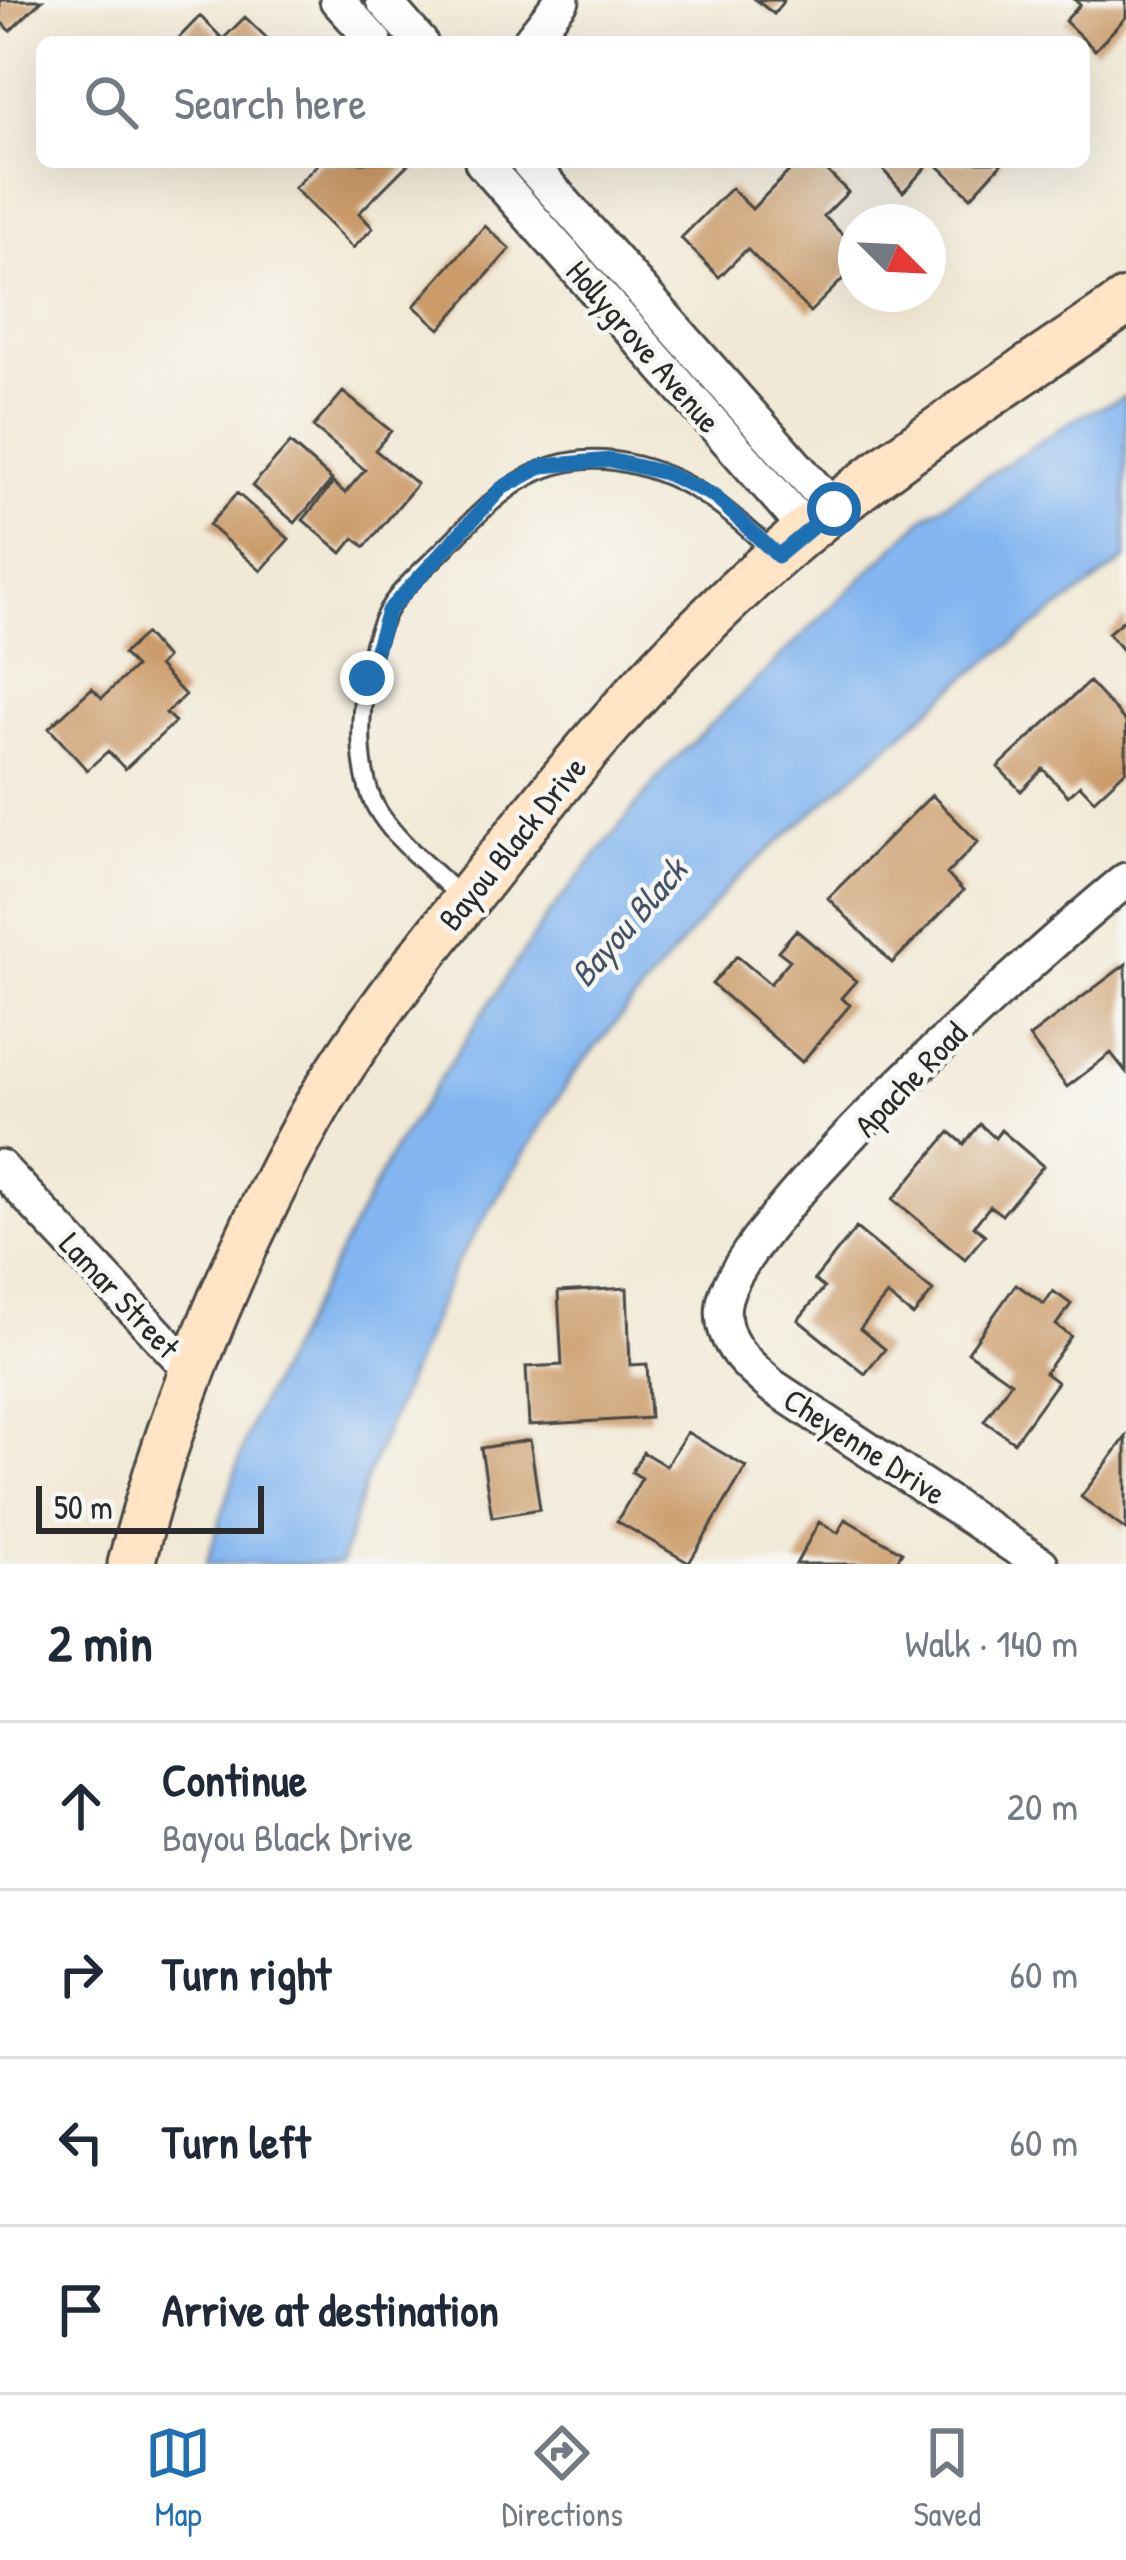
<!DOCTYPE html>
<meta charset="utf-8">
<style>
body{margin:0;font-family:"Patrick Hand",sans-serif;background:#f6f6f7;color:#1f2937}
.compass{position:absolute;left:838px;top:204px;width:108px;height:108px;border-radius:50%;background:#fff;box-shadow:0 12px 48px #0002;rotate:114deg}
.scale{position:absolute;left:36px;bottom:30px;width:228px;box-sizing:border-box;padding-left:12px;border:6px solid #2b2b2b;border-top:0;font-size:33px;line-height:42px;white-space:nowrap;color:#2b2b2b;-webkit-text-stroke:9px #f6f6f2;paint-order:stroke}
.stop{position:absolute;width:36px;height:36px;margin:-27px;border:9px solid #1f6fb2;border-radius:50%;background:#fff}
.stop.end{background:#1f6fb2;border-color:#fff;box-shadow:0 3px 12px #0008}
.list{margin:0;padding:0;list-style:none}
h2{display:flex;justify-content:space-between;align-items:center;height:156px;margin:0;padding:0 48px;font-size:51px}
h2 small{font-size:39px;font-weight:400;color:#747a83}
.list li{display:grid;grid-template-columns:78px 1fr auto;gap:36px;align-items:center;box-sizing:border-box;height:168px;padding:0 48px;border-top:3px solid #e0e1e3}
.list b{display:block;font-size:45px;white-space:nowrap}
.list p{margin:0;font-size:39px;white-space:nowrap;color:#747a83}
.list em{font-size:39px;font-style:normal;color:#747a83}
.icon{flex:none;width:66px;height:66px;fill:none;stroke:currentColor;stroke-width:2;stroke-linecap:round;stroke-linejoin:round}
.map{position:relative;flex:none;width:1126px;height:1564px;overflow:hidden}
.search{position:absolute;background:#fff;box-shadow:0 12px 48px #0002;left:36px;right:36px;top:36px;height:132px;display:flex;align-items:center;gap:30px;box-sizing:border-box;padding:0 42px;border-radius:18px;color:#747a83;font-size:45px}
.sheet{height:828px;background:#fff}
nav{display:flex;justify-content:space-around;align-items:center;box-sizing:border-box;height:168px;border-top:3px solid #e0e1e3;background:#fff;font-size:33px;color:#747a83}
nav a{display:grid;justify-items:center;gap:6px}
nav .on{color:#1f6fb2}
.map>svg:first-child{display:block}
.water{fill:#83b6f0;stroke:#57708e;stroke-width:3}
.building{fill:#cb9b69}
.lines{fill:none;stroke-linecap:round;stroke-linejoin:round}
.service-casing{stroke:#494844;stroke-width:22}
.minor-casing{stroke:#494844;stroke-width:39}
.secondary-casing{stroke:#494844;stroke-width:51}
.service{stroke:#fff;stroke-width:16}
.minor{stroke:#fff;stroke-width:33}
.secondary{stroke:#ffe4c6;stroke-width:45}
.route{stroke:#1f6fb2;stroke-width:15}
.labels{text-anchor:middle;stroke-width:9;stroke-linejoin:round;paint-order:stroke}
.street-label{font-size:33px;fill:#2b2b2b;stroke:#f6f6f2}
.water-label{font-size:36px;font-style:italic;fill:#455566;stroke:#f6f6f2}
</style>
<div class="map">
<svg width="1126" height="1564" viewBox="0 0 1126 1564">
<rect width="100%" height="100%" fill="#f6f6f2"/>
<filter id="ink" filterUnits="userSpaceOnUse"><feTurbulence type="fractalNoise" baseFrequency=".00833" numOctaves="2"/><feDisplacementMap in="SourceGraphic" scale="24" xChannelSelector="R" yChannelSelector="G"/><feConvolveMatrix kernelMatrix="1 2 1 2 8 2 1 2 1" color-interpolation-filters="sRGB"/></filter>
<filter id="wash" filterUnits="userSpaceOnUse"><feTurbulence type="fractalNoise" baseFrequency=".004" numOctaves="4" result="noise"/><feDisplacementMap in="SourceGraphic" scale="48" xChannelSelector="R" yChannelSelector="G"/><feGaussianBlur stdDeviation="2.7" result="paint"/><feColorMatrix in="noise" values="0 0 0 0 0 0 0 0 0 0 0 0 0 0 0 0 0 1.4 0 .05"/><feComposite in="paint" operator="in"/></filter>
<g filter="url(#wash)">
<rect width="100%" height="100%" fill="#f1e9d5"/>
<path class="water" d="M1126,396V559L968,676L732,883L574,1073L454,1268L366,1479L341,1564H206L253,1417L395,1147L545,919L668,766L926,516L1076,418Z"/>
<g id="blocks">
<path class="building" d="M0,0H42L10,31L0,21Z
M756,0H784L774,14Z
M1075,0H1126V17L1095,50L1065,21L1080,5Z
M200,16L223,39L245,17L271,42H175Z
M320,162H410L359,213L373,228L353,248L294,188Z
M798,162H818L848,192L824,216L856,248V266L810,312L747,249L719,277L681,238L731,188L752,209Z
M876,162H931L903,192Z
M934,162H1003L971,197Z
M485,226L510,249L440,329L414,306Z
M343,392L391,431L375,450L417,484L365,547L354,538L342,553L303,520L333,483L345,493L365,470L313,427Z
M290,443L332,480L295,523L252,486Z
M237,493L289,539L261,571L209,525Z
M1126,618V655L1108,633Z
M145,634L166,658L158,666L185,695L166,713L175,722L125,769L108,751L87,770L49,728L92,688L102,698L135,667L123,654Z
M1089,682L1126,722V770L1094,800L1080,785L1068,796L1043,769L1021,791L998,767Z
M932,795L978,842L947,874L963,891L892,963L828,898Z
M796,930L856,981L841,998L850,1005L802,1062L712,984L737,956L770,984L790,960L778,951Z
M1126,964V1072L1111,1053L1067,1087L1029,1037Z
M980,1124L995,1138L1001,1130L1043,1166L1002,1215L990,1206L974,1226L985,1235L965,1259L893,1199L950,1132L964,1144Z
M856,1228L933,1291L913,1316L887,1295L860,1329L885,1349L865,1374L798,1320L824,1288L814,1280Z
M1016,1284L1044,1304L1053,1291L1071,1304L1056,1325L1071,1336L1045,1373L1057,1382L1014,1442L984,1421L1011,1382L968,1352Z
M627,1288L630,1365L647,1364L650,1418L529,1425L526,1367L562,1365L558,1292Z
M687,1432L746,1467L689,1563L617,1521L642,1478L632,1472L643,1452L666,1466Z
M1126,1437V1530L1081,1497Z
M530,1440L540,1509L492,1517L481,1448Z
M845,1519L902,1552L895,1564H796L819,1522L838,1533Z"/>
</g>
</g>
<g filter="url(#ink)">
<use href="#blocks" fill-opacity="0" stroke="#494844" stroke-width="3"/>
<g class="lines">
<g class="service-casing">
<path id="service" d="M463,900C437,873 401,846 380,814C348,768 361,657 388,610C401,588 426,567 444,549C492,499 537,451 614,461C684,471 727,509 777,555"/>
</g>
<g class="minor-casing">
<path id="minor" d="M337,0L375,42
M383,0L420,42
M529,42L562,0
M482,162L807,530
M528,162L834,509
M0,1167L191,1370
M1041,1564L772,1386C747,1364 718,1341 724,1303C738,1219 1049,942 1126,880"/>
</g>
<g class="secondary-casing">
<path id="secondary" d="M131,1564C171,1409 231,1260 309,1120C362,1026 433,942 500,857C592,740 688,629 802,534C904,448 1017,377 1126,302"/>
</g>
<use href="#service" class="service"/>
<use href="#minor" class="minor"/>
<use href="#secondary" class="secondary"/>
</g>
</g>
<g class="lines" filter="url(#ink)">
<path class="route" d="M367,678L388,611L502,488L543,466L610,460L665,473L714,496L778,556L834,509"/>
</g>
<g class="labels">
<g class="street-label">
<text transform="translate(644 346) rotate(49)" y="12">Hollygrove Avenue</text>
<text transform="translate(512 843) rotate(-51)" y="12">Bayou Black Drive</text>
<text transform="translate(910 1079) rotate(-46)" y="12">Apache Road</text>
<text transform="translate(120 1295) rotate(47)" y="12">Lamar Street</text>
<text transform="translate(865 1446) rotate(33)" y="12">Cheyenne Drive</text>
</g>
<g class="water-label">
<text transform="translate(628 922) rotate(-49)" y="13">Bayou Black</text>
</g>
</g>
</svg>
<svg class="compass" viewBox="-18 -18 36 36"><path d="M0-13l5 13h-10z" fill="#e53935"/><path d="M0 13l5-13h-10z" fill="#747a83"/></svg>
<div class="scale">50 m</div>
<div class="stop" style="left:834px;top:509px"></div>
<div class="stop end" style="left:367px;top:678px"></div>
<div class="search"><svg class="icon" aria-label="search" viewBox="0 0 24 24"><circle cx="10" cy="10" r="6"/><path d="M15 15l6 6"/></svg>Search here</div>
</div>
<section class="sheet">
<h2>2 min<small>Walk · 140 m</small></h2>
<ul class="list">
<li><svg class="icon" aria-label="ahead" viewBox="0 0 24 24"><path d="M12 20V5M6 11l6-6 6 6"/></svg><div><b>Continue</b><p>Bayou Black Drive</p></div><em>20 m</em></li>
<li><svg class="icon" aria-label="right" viewBox="0 0 24 24"><path d="M7 20v-9h11M14 6l5 5-5 5"/></svg><div><b>Turn right</b></div><em>60 m</em></li>
<li><svg class="icon" aria-label="left" viewBox="0 0 24 24"><path d="M17 20v-9H6M10 6l-5 5 5 5"/></svg><div><b>Turn left</b></div><em>60 m</em></li>
<li><svg class="icon" aria-label="arrive" viewBox="0 0 24 24"><path d="M6 21V4h12l-3 4 3 4H6"/></svg><div><b>Arrive at destination</b></div></li>
</ul>
</section>
<nav>
<a class="on"><svg class="icon" aria-label="map" viewBox="0 0 24 24"><path d="M3 6l6-2 6 2 6-2v14l-6 2-6-2-6 2zM9 4v14M15 6v14"/></svg>Map</a>
<a><svg class="icon" aria-label="directions" viewBox="0 0 24 24"><path d="M12 3l9 9-9 9-9-9zM9 14v-3h6M13 9l2 2-2 2"/></svg>Directions</a>
<a><svg class="icon" aria-label="saved" viewBox="0 0 24 24"><path d="M7 4h10v16l-5-4-5 4z"/></svg>Saved</a>
</nav>
